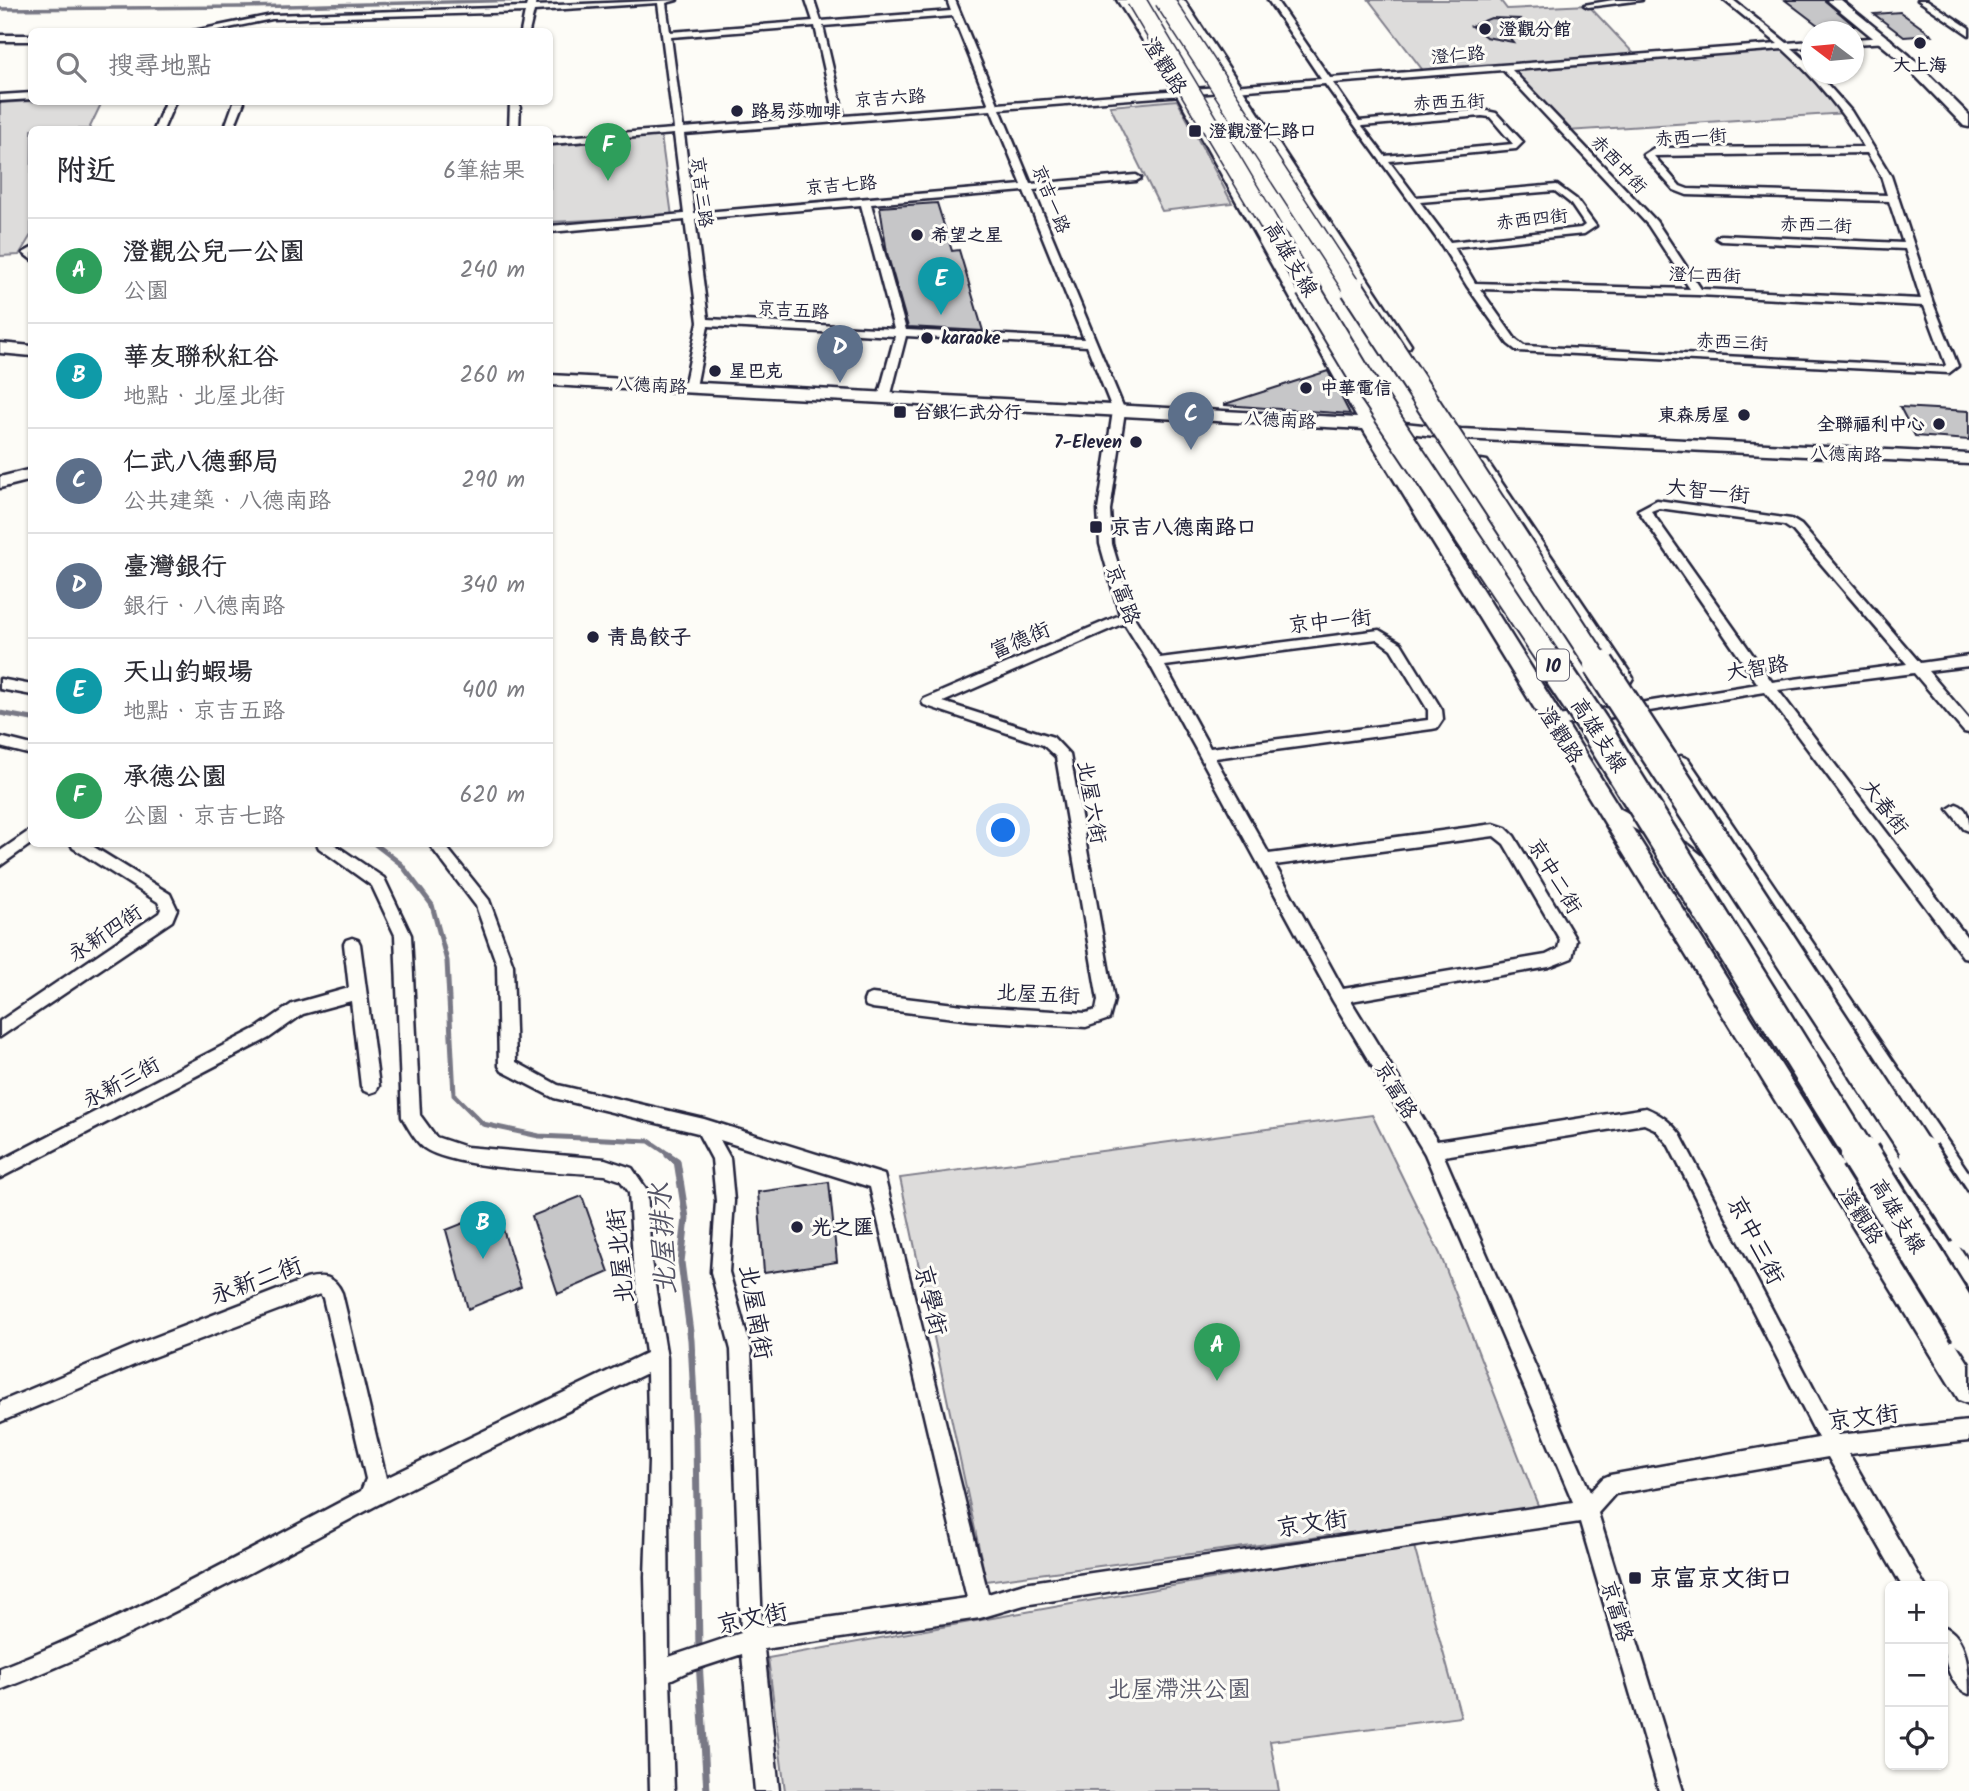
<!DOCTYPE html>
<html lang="zh-TW">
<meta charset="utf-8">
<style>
body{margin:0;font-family:Kalam,"LXGW WenKai TC",sans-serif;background:#f2f2f3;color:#2b2b33}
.controls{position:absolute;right:21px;bottom:21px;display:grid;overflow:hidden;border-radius:10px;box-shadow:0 2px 5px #0004}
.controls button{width:63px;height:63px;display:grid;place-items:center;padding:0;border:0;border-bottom:2px solid #e1e1e2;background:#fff;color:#2b2b33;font:35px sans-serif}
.compass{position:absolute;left:1801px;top:21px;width:63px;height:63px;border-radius:50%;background:#fff;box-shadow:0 2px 5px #0004;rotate:286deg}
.you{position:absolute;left:1004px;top:831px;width:24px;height:24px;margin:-18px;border:5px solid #fff;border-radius:50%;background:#1a73e8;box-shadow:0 0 0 10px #1a73e833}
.badge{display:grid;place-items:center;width:46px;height:46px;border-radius:50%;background:#2563eb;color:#fff;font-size:23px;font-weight:700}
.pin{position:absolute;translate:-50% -58px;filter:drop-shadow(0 2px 4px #0008)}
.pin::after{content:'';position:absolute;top:37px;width:24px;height:21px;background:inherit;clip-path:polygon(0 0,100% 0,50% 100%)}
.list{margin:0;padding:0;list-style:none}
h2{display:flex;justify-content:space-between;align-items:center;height:91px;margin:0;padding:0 28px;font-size:30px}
h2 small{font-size:23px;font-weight:400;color:#7c7c81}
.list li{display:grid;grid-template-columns:46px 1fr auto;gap:21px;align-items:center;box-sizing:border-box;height:105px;padding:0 28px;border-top:2px solid #e1e1e2}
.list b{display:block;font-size:26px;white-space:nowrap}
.list p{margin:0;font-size:23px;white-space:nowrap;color:#7c7c81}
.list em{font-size:23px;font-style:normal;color:#7c7c81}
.icon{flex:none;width:38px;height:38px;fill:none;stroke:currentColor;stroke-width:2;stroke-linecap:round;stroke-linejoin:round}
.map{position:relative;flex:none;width:1969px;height:1791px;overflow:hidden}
.search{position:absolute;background:#fff;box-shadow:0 2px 5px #0004;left:28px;top:28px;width:525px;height:77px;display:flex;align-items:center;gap:18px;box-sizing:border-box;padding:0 24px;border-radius:10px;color:#7c7c81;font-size:26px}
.panel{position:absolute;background:#fff;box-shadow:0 2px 5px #0004;left:28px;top:126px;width:525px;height:721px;border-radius:10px}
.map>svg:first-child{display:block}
.green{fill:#dddcdb;stroke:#807f8b;stroke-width:2}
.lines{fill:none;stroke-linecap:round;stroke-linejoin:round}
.stream-far2{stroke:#787885;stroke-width:3.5}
.stream-far1{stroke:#787885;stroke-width:5}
.stream{stroke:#787885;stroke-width:7}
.building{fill:#c6c6c8;stroke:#22223b;stroke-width:2}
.street-casing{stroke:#22223b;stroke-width:5}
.secondary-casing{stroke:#22223b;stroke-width:5}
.street{fill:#fdfcf7;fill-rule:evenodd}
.secondary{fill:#fdfcf7;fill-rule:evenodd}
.highway-bridge-far3-casing{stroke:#22223b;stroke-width:21;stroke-linecap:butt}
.highway-bridge-far2-casing{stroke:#22223b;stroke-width:27;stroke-linecap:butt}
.highway-bridge-far1-casing{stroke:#22223b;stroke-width:35;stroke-linecap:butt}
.highway-bridge-casing{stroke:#22223b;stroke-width:44;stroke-linecap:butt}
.highway-bridge-far3{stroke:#fdfcf7;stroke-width:18}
.highway-bridge-far2{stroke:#fdfcf7;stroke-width:23}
.highway-bridge-far1{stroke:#fdfcf7;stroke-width:30}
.highway-bridge{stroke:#fdfcf7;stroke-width:38}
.poi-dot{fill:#22223b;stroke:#fdfcf7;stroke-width:2.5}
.labels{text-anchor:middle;stroke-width:6;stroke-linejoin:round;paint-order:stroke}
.far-poi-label{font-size:18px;font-weight:bold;fill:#22223b;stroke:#fdfcf7;text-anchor:start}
.far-street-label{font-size:18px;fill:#22223b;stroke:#fdfcf7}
.shield{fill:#fdfcf7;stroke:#646373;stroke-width:2}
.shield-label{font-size:19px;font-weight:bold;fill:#22223b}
.street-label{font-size:21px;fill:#22223b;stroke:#fdfcf7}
.poi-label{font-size:21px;font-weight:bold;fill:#22223b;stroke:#fdfcf7;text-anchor:start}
.near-street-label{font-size:24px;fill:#22223b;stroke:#fdfcf7}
.near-poi-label{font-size:24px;font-weight:bold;fill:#22223b;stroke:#fdfcf7;text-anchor:start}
.near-park-label{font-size:24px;fill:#5a5a6b;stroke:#fdfcf7}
.near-water-label{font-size:28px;font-style:italic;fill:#545466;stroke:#fdfcf7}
</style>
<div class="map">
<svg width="1969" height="1791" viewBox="0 0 1969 1791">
<rect width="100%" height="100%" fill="#fdfcf7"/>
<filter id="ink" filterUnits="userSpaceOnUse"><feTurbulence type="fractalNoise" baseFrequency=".0143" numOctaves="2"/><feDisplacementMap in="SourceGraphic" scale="14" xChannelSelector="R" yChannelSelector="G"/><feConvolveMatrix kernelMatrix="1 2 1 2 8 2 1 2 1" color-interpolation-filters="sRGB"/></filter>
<g filter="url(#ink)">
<path class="green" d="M1369,0H1500L1507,9L1588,5L1637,57L1785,46L1816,75L1848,113L1567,131L1505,67L1425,73Z
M1177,100L1232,203L1162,211L1110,106Z
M31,101L102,102L89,129L32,130L31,235L19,255L0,256V103Z
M661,136L672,216L550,222V146Z
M1372,1115L1440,1254L1539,1508L986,1581L900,1178Z
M1413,1543L1461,1717L1270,1741L1279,1791H785L768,1658Z"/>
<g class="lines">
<path class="stream-far2" d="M0,9L242,7L528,0"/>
<path class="stream-far1" d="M0,713L32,719
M375,844L401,864L432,905L447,961L454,1095L483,1124L539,1136L649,1141L671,1156"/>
<path class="stream" d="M668,1155L677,1161L686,1218L681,1262L691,1340L696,1438L699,1651
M699,1661L707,1791"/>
</g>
<path class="building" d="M1785,0H1824L1855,26L1823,29Z
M1900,12L1932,35L1904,37L1874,14Z
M1491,18L1520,19L1505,32L1513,42L1486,37L1471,26Z
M937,203L952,251L959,250L983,331L908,327L887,253L880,207Z
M1328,371L1350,414L1225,405V404Z
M1900,407L1969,411V440L1915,436Z
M829,1182L837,1262L764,1273L758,1192Z
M582,1196L609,1272L558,1294L532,1216Z
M497,1210L521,1287L468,1309L446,1230Z"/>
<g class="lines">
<g class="street-casing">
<path id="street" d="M528,0H536L535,6L677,0L666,3L670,32L813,21L806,0H814L821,21L951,11L947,0H955L998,104L1321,79L1268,0H1276L1330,78L1778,44L1724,0H1733L1787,43L1812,41V47L1792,48L1812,66V74H1818L1851,111L1891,176L1933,303L1958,366L1949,373L1517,351L1508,344L1467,286L1442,246L1325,84L1000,109L1031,184L1136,175L1141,178L1136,181L1033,190L1125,411L1110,510L1112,544L1134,617L1160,658L1379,630L1401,643L1442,710L1443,719L1437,728L1432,729L1215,758L1269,854L1494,824L1506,828L1514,836L1576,940L1572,958L1549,967L1351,1001L1437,1141L1646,1108C1661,1114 1670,1122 1680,1134L1838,1435L1969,1421V1441L1849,1454L1925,1586H1902L1828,1457L1615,1494L1598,1513L1683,1791H1659L1580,1522L1215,1575L1024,1605L980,1618L764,1649L779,1791H755L742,1654L687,1672L670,1680L674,1791H650L645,1577L649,1462L647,1373C558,1416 468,1458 381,1503C255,1569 133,1639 0,1690V1668C126,1619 242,1554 361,1491L366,1479L323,1298L320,1294L153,1357L0,1422V1402L140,1343L306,1279C323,1275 334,1275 342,1293L386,1478L646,1353L633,1261L629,1192L620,1180L605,1175C563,1171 456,1170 424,1148C416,1142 407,1126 402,1117L395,935L372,886L319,848L317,844H334L384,878L411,935L420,1115L436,1137L466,1147L605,1159L632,1168L647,1190L651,1261L667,1358L669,1657L741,1633L731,1350L711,1272L716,1201L712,1159L698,1133L554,1098L502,1071L499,1066L497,965L476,906L429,844H444L489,900L513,965L516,1062L558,1085L704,1119L884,1175L988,1594L1024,1583L1573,1502L1425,1154L1333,1001L1149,663L1124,623L943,702L1053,737L1070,755L1114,1000L1109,1019L1086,1027L971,1020L872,1008L866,1006L864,1001L866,996L872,994L971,1006L1086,1013L1096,1010L1098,1000L1056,757L1043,745L924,705L922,702L924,699L1120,615L1100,544L1098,510L1113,411L1087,346L906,336L890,398L884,401L878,398L895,336L708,326L696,387L686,389L684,387L698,322L685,220L550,232V226L684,214L674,134L550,144V138L674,129L658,3L534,11L529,32H521L525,12L272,19L209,32H189L272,15L526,7ZM953,16L989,105L844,116L823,26ZM815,26L835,116L683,128L671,37ZM1783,49C1815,78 1841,109 1864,147L1654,148L1643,155L1674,190L1687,195L1889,201L1903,243L1721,235L1716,238L1721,241L1905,249L1921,299L1701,289L1656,221L1512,70ZM1503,70L1648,225L1690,289L1475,283L1454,247L1584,234L1596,226L1576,199L1557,185L1416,197L1389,161L1516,149L1523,142L1496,113L1482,110L1359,121L1333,83ZM991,110L1022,185L694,213L684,134ZM1482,116L1490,117L1513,144L1385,156L1362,126ZM1867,153L1881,176L1887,195L1688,189L1680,186L1654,156ZM1024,191L1084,339L906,330L871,204ZM1555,191L1570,203L1585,225L1581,228L1450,242L1420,202ZM861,205L894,329L708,319L695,219ZM1480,289L1698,295L1924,306L1946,365L1943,367L1524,346L1516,340ZM1377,639L1391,649L1428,710V720L1210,748L1165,666ZM1494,836L1504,844L1560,940L1558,949L1546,955L1343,989L1275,865ZM1644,1124L1655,1129L1668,1144L1818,1438L1610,1475L1603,1478L1590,1492L1444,1156ZM720,1140L870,1187L967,1598L762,1627L751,1350L729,1272L734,1201L730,1158Z
M1613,0H1642L1588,7L1584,5Z
M1918,0H1927L1969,28V35Z
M0,35H32V41H0Z
M1887,37L1891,40L1890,42L1854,44V39Z
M32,93V99L0,101V95Z
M165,102H175L163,130H154Z
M234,102H244L233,130H224Z
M510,102H520L519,130H509Z
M32,248V260L23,253Z
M1657,500L1791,519L1801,525L1920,663L1969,656V666L1928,671L1969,719V733L1964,732L1914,673L1778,690L1969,940V958L1963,957L1765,692L1552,727L1547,726L1545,722L1547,718L1552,717L1758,684L1638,510ZM1659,508L1784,525L1793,531L1907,664L1772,682L1651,511Z
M0,679L32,685V695L0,689Z
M0,737L32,745V755L0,747Z
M1611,804L1689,845L1710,862L1969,1262V1288L1962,1285L1700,870L1678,853L1606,813L1603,809Z
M1956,804C1969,808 1969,819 1969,831L1964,829L1948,809Z
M32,829V843L0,866V851Z
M71,844H89L170,894L177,909L172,921L0,1037V1021L159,913L161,909L158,902L73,848Z
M352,938L358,940L360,944L379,1086L376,1091L370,1093L364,1091L361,1086L351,1001L303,1014L269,1038L0,1178V1161L257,1028L292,1004L349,988L344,944L346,940Z
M1943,1626C1968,1636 1969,1672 1969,1694C1945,1684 1942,1648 1943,1626Z"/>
</g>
<g class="secondary-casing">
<path id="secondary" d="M1117,0H1129L1187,91L1375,420L1461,429L1969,454V464L1461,439L1382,430L1969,1364V1404L1959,1400L1363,429L550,385V375L1357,418L1175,91Z
M1172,0H1184L1411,345L1409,348L1403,350L1395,345Z
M1827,0H1841L1909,55L1969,115V127L1964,126L1900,60Z
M0,343L32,346V356L0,353Z
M1481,460L1487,461L1630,673L1633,678L1630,683H1616L1472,465Z
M32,469V480L0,488V477Z
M1681,756L1688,759L1969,1173V1207L1960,1203L1674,769L1670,764L1674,759Z"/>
</g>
<use href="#street" class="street"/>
<use href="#secondary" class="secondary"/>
<g class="highway-bridge-far3-casing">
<path id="highway-bridge-far3" d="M1136,0L1309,291
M1164,0L1354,291"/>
</g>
<g class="highway-bridge-far2-casing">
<path id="highway-bridge-far2" d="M1308,289L1362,379L1554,667
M1353,289L1600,667"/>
</g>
<g class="highway-bridge-far1-casing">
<path id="highway-bridge-far1" d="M1553,665L1597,731L1861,1156
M1599,665L1920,1156"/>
</g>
<g class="highway-bridge-casing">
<path id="highway-bridge" d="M1860,1155L1969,1330
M1919,1155L1969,1231"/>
</g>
<use href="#highway-bridge-far3" class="highway-bridge-far3"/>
<use href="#highway-bridge-far2" class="highway-bridge-far2"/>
<use href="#highway-bridge-far1" class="highway-bridge-far1"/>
<use href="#highway-bridge" class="highway-bridge"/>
</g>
</g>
<g class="poi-dot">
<circle cx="1485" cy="29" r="7"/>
<circle cx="1920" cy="43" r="7"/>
<circle cx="737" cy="111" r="7"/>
<rect x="1188" y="124" width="14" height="14" rx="3.5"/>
<circle cx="917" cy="235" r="7"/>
<circle cx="927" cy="338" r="7"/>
<circle cx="715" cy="371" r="7"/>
<circle cx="1306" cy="388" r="7"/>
<rect x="893" y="405" width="14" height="14" rx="3.5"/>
<circle cx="1744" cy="415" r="7"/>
<circle cx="1939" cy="424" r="7"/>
<circle cx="1136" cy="442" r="7"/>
<rect x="1089" y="520" width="14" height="14" rx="3.5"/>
<circle cx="593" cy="637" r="7"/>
<circle cx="797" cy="1227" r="7"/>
<rect x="1628" y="1571" width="14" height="14" rx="3.5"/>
</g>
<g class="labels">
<g class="far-poi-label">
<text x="1499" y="35">澄觀分館</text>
<text x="1920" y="71" text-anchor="middle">大上海</text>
<text x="751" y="117">路易莎咖啡</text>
<text x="1209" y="137">澄觀澄仁路口</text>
<text x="931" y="241">希望之星</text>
<text x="941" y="344">karaoke</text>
<text x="729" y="377">星巴克</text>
<text x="1320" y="394">中華電信</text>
<text x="914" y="418">台銀仁武分行</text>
<text x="1730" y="421" text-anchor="end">東森房屋</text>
<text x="1925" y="430" text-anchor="end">全聯福利中心</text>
<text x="1122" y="448" text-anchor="end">7-Eleven</text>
</g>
<g class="far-street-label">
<text transform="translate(1458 55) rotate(-5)" y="6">澄仁路</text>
<text transform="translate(890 98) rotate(-4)" y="6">京吉六路</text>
<text transform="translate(1449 102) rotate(-2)" y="6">赤西五街</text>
<text transform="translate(1691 137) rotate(-3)" y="6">赤西一街</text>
<text transform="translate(1619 164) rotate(47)" y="6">赤西中街</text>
<text transform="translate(841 185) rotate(-5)" y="6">京吉七路</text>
<text transform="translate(702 192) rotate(83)" y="6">京吉三路</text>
<text transform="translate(1051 199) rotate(68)" y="6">京吉一路</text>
<text transform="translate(1532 219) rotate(-6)" y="6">赤西四街</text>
<text transform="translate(1816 225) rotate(2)" y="6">赤西二街</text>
<text transform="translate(1705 275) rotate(2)" y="6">澄仁西街</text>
<text transform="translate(793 310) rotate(3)" y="6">京吉五路</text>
<text transform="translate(1732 342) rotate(3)" y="6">赤西三街</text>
<text transform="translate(651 385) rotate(3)" y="6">八德南路</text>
<text transform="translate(1280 420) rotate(3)" y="6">八德南路</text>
<text transform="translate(1846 454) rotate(2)" y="6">八德南路</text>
</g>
<rect class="shield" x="1537" y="649.5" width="32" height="31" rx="5"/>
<g class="shield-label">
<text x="1553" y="672">10</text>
</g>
<g class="street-label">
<text transform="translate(1165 66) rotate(58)" y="7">澄觀路</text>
<text transform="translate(1291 259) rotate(59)" y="7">高雄支線</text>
<text transform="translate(1708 491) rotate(6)" y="7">大智一街</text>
<text transform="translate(1123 594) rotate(70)" y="7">京富路</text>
<text transform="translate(1330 621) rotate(-6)" y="7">京中一街</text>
<text transform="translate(1020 640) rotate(-23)" y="7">富德街</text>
<text transform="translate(1757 668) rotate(-9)" y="7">大智路</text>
<text transform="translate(1561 735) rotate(58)" y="7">澄觀路</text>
<text transform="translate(1599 735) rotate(57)" y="7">高雄支線</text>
<text transform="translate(1092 802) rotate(80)" y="7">北屋六街</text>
<text transform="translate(1885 807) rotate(53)" y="7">大春街</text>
<text transform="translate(1555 876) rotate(59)" y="7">京中二街</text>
<text transform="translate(105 933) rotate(-34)" y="7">永新四街</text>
<text transform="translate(1038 994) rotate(3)" y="7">北屋五街</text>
<text transform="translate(121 1082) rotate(-28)" y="7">永新三街</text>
<text transform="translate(1396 1090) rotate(59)" y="7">京富路</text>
<text transform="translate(1861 1216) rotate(58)" y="7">澄觀路</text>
<text transform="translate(1898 1216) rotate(58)" y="7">高雄支線</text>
<text transform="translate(1617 1611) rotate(73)" y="7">京富路</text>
</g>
<g class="poi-label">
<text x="1110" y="534">京吉八德南路口</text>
<text x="607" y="644">青島餃子</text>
<text x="811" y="1234">光之匯</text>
</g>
<g class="near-street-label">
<text transform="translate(1756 1240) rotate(63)" y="8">京中三街</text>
<text transform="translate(620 1256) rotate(-96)" y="8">北屋北街</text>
<text transform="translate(256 1280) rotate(-20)" y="8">永新二街</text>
<text transform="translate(931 1300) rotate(77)" y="8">京學街</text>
<text transform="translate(756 1312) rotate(80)" y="8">北屋南街</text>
<text transform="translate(1863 1417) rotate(-7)" y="8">京文街</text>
<text transform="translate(1312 1523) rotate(-8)" y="8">京文街</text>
<text transform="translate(752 1618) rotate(-12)" y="8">京文街</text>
</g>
<g class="near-poi-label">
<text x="1649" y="1586">京富京文街口</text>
</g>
<g class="near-park-label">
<text x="1179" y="1697">北屋滯洪公園</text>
</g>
<g class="near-water-label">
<text transform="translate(662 1239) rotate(-93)" y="10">北屋排水</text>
</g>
</g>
</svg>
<div class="controls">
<button>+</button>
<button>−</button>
<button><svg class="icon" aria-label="locate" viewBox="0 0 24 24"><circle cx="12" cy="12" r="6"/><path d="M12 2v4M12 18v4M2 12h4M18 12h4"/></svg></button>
</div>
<svg class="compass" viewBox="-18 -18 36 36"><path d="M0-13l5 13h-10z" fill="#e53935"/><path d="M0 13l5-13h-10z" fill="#7c7c81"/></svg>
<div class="you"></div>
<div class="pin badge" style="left:1217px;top:1381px;background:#2e9e5b">A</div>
<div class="pin badge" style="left:483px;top:1259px;background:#0f9aa8">B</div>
<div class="pin badge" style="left:1191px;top:450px;background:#5c6f8a">C</div>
<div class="pin badge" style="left:840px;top:383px;background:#5c6f8a">D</div>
<div class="pin badge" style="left:941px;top:315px;background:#0f9aa8">E</div>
<div class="pin badge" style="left:608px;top:181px;background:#2e9e5b">F</div>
<div class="search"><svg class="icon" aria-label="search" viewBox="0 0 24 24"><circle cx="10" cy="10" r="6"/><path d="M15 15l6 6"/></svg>搜尋地點</div>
<section class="panel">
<h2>附近<small>6筆結果</small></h2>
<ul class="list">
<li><span class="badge" style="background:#2e9e5b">A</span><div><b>澄觀公兒一公園</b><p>公園</p></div><em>240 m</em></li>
<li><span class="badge" style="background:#0f9aa8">B</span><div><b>華友聯秋紅谷</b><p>地點 · 北屋北街</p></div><em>260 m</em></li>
<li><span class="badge" style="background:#5c6f8a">C</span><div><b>仁武八德郵局</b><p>公共建築 · 八德南路</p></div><em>290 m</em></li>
<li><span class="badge" style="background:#5c6f8a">D</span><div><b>臺灣銀行</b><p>銀行 · 八德南路</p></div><em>340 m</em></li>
<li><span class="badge" style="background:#0f9aa8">E</span><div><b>天山釣蝦場</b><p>地點 · 京吉五路</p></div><em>400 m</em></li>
<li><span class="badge" style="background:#2e9e5b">F</span><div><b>承德公園</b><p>公園 · 京吉七路</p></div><em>620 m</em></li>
</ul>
</section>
</div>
